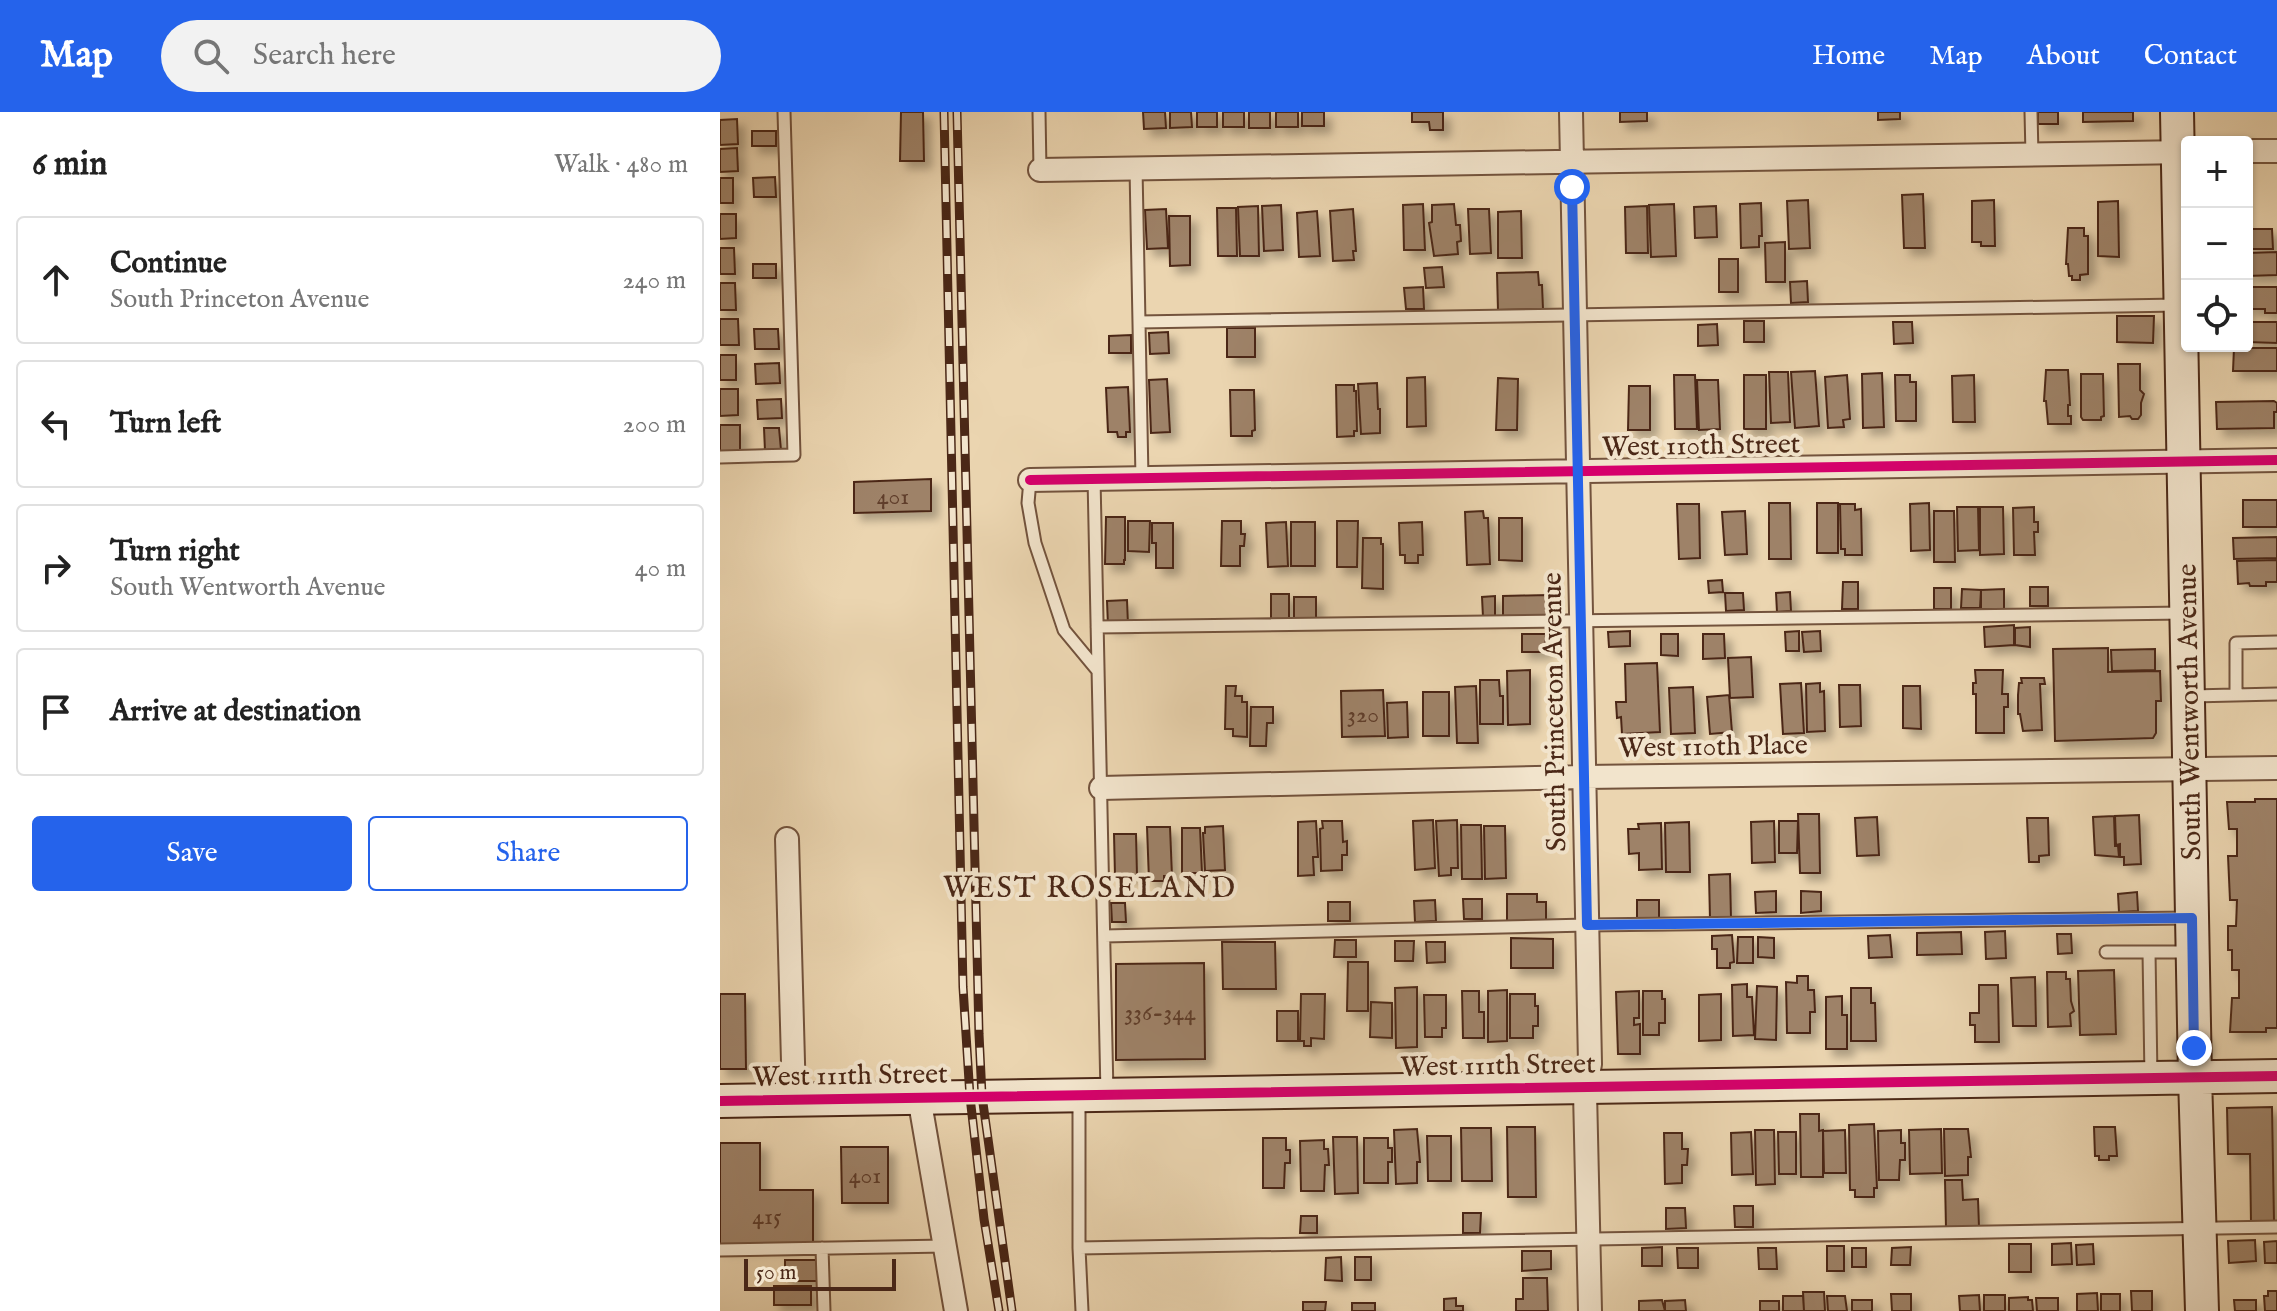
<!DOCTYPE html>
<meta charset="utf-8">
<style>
body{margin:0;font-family:"IM FELL English",serif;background:#f2f2f2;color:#222}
.controls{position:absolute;right:24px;top:24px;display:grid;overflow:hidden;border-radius:8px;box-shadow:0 2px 6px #0004}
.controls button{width:72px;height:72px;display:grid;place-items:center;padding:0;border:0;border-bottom:2px solid #e0e0e0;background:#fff;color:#222;font:40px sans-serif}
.scale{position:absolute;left:24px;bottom:20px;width:152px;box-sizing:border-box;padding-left:8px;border:4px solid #4b2817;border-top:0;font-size:22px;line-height:28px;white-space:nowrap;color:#4b2817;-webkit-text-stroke:6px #f2e4cc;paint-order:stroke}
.stop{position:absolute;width:24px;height:24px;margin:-18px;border:6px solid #2563eb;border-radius:50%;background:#fff}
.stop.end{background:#2563eb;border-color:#fff;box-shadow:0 2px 8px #0008}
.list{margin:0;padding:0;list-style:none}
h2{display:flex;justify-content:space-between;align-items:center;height:104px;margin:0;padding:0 32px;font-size:34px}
h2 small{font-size:26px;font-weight:400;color:#767676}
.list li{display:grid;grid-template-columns:52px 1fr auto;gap:24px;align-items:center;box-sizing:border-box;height:128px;margin:0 16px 16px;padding:0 16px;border:2px solid #e0e0e0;border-radius:8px}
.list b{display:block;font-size:30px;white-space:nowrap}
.list p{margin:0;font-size:26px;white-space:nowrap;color:#767676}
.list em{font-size:26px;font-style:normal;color:#767676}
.actions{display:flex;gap:16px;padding:24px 32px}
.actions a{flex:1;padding:18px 0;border:2px solid #2563eb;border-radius:8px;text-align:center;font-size:28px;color:#2563eb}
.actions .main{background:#2563eb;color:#fff}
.icon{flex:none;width:44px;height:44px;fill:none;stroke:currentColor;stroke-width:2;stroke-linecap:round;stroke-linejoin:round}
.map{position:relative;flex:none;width:1557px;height:1199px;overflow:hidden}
header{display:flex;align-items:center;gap:48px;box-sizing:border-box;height:112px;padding:0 40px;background:#2563eb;color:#fff}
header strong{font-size:38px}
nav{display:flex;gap:44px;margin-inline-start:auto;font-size:28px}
.search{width:560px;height:72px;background:#f2f2f2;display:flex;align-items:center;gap:20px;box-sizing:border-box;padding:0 28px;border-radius:44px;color:#767676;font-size:30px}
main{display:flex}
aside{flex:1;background:#fff}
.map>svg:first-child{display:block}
.building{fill:#9e8267;stroke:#4b2817;stroke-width:2;filter:url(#shadow)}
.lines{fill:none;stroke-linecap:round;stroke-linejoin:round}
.lane-casing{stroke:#73533d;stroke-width:15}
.street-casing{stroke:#73533d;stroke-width:26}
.secondary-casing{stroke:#4b2817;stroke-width:36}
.lane{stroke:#f2e4cc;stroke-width:11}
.street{stroke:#f2e4cc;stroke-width:22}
.secondary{stroke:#f2e4cc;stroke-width:32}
.rail-casing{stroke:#4b2817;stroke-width:9}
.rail{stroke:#f2e4cc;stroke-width:6;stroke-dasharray:18;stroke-linecap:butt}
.cycleway-casing{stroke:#f2e4cc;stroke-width:15}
.cycleway{stroke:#d6006c;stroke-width:10}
.route{stroke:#2563eb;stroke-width:10}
.labels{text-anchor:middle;stroke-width:8;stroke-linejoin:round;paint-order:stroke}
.number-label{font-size:24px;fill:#603e2b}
.street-label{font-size:28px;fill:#4b2817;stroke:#f2e4cc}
.neighbourhood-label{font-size:30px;letter-spacing:2px;fill:#4b2817;stroke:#f2e4cc}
</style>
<header>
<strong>Map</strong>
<div class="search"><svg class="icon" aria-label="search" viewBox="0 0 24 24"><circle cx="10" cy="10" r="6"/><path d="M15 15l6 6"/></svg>Search here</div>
<nav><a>Home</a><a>Map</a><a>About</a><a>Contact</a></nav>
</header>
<main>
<aside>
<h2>6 min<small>Walk · 480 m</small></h2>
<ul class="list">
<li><svg class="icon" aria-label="ahead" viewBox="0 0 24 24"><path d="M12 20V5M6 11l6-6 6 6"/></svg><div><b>Continue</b><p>South Princeton Avenue</p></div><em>240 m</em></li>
<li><svg class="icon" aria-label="left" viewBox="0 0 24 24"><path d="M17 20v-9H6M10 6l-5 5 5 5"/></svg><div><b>Turn left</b></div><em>200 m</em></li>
<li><svg class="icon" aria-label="right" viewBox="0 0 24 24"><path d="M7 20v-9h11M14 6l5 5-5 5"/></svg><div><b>Turn right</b><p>South Wentworth Avenue</p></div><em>40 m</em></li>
<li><svg class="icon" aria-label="arrive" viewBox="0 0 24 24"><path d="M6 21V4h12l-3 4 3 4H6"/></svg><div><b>Arrive at destination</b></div></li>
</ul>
<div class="actions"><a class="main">Save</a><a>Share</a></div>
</aside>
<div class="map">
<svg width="1557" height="1199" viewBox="0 0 1557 1199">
<defs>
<filter id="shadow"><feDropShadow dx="7" dy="7" stdDeviation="4" flood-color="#0004"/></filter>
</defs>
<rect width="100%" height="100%" fill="#ebd5b0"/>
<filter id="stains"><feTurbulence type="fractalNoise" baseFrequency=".0025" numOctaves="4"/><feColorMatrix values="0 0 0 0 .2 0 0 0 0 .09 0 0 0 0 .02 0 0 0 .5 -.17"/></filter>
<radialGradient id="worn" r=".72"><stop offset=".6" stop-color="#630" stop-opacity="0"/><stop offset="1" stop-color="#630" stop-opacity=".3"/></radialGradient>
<path class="building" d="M181,0H203L204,49H180Z
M423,0H445L446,16L424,17Z
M450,0H471L472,15L450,16Z
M477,0H497V15H477Z
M503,0H524V15H503Z
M529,0H550V16H529Z
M556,0H578V15H556Z
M582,0H604V14H582Z
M692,0H723V18H710L709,10H692Z
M900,0H927V9L900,10Z
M1158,0H1180V7L1158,8Z
M1318,0H1338V12H1318Z
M1363,0H1413V9L1363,10Z
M17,7L18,32L0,33V8Z
M32,19H56V34H32Z
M17,36L18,59L0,60V37Z
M55,65L56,85H34L33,66Z
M0,66H13V91H0Z
M1203,82L1205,136H1184L1182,83Z
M1088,88L1090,136L1069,137L1067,89Z
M1274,88L1275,134H1261V130H1252V89Z
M1398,89L1399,145L1378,144V90Z
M1041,91L1042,124H1039V135L1021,136L1020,92Z
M703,92L705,138H684L683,93Z
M734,92L736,113H740L741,129L737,130L738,142L714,144L709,111L712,110V93Z
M954,92L956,144L931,145L929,93Z
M561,93L563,138L544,139L542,94Z
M538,94L539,144H520L518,95Z
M927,94L928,141H906L905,95Z
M996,94L997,125L975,126L974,95Z
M497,96H516L517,144H498Z
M446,97L448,136L427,137L425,98Z
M633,97L636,139H633L634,148L613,149L610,99Z
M748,97H769L771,141L750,142Z
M597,99L600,144L579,145L577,101Z
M801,99L802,146H778V100Z
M0,102H16V126L0,127Z
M449,104H470V153L450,154Z
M1348,116H1364V124H1368V162L1360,163V168H1352V164H1349L1348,152H1346Z
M1527,117H1552L1553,137H1527Z
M1065,130V170H1046L1045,131Z
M0,136H14L15,162H0Z
M1557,140V163L1527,164V141Z
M999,147H1018V180H999Z
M33,152H56V166H33Z
M722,155L724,175L706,176L704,156Z
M818,160L819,173H822L823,197L778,198L777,161Z
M1087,169L1088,190L1071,191L1070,170Z
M0,171H15L16,198H0Z
M703,175L704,197H686L684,176Z
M1527,175H1557V201H1545V197H1527Z
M1397,204H1434L1433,231L1397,230Z
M0,207H18L19,233H0Z
M1024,209H1044V230H1024Z
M1173,210H1192L1193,231L1174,232Z
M1527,210H1557V231L1527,230Z
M997,212L998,233L978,234V213Z
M507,216H535V245H507Z
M34,217H58L59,237H35Z
M448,220L449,241L430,242L429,221Z
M411,223V241H389V224Z
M1514,236H1557V259H1513Z
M0,243H16V268H0Z
M59,251L60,271L36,272L35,252Z
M1398,252H1420V278L1424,282L1421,291V303L1418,307H1412L1410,304L1399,305Z
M1326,258H1348L1350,293H1348V304H1351V312H1328L1326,289H1324Z
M1095,259L1099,314L1075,316L1071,260Z
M1049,260H1068L1070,310L1051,311Z
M1162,261L1164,315L1143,316L1142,262Z
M1361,262H1383L1384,304L1381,305V308H1363L1361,305Z
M954,263H975L977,317H955Z
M1024,263H1046V317H1024Z
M1127,263L1130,307L1123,308L1124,315L1108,316L1105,265Z
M1175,263H1190V270H1196V309H1176Z
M1254,263L1255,310H1233L1232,264Z
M705,265L706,314L687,315V266Z
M778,266L798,267L797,318H776Z
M447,267L450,320L431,321L429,268Z
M977,268H998L1000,317L979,318Z
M657,271L658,297H660V321L641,322L638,272Z
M616,273H634V279H636L637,319H634V324L617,325Z
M909,274H930V318H908Z
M408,275L410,320H406V325H398L397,320H388L386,276Z
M0,277H18V303L0,304Z
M510,278H534L535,318L532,319V324H511Z
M61,287L62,306L38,307L37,288Z
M1554,289L1557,291V300H1554V316L1497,317L1496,290Z
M0,313H20V339H0Z
M44,316H59L61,338L45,339Z
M211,367V399L134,401V370Z
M1523,388H1557V415H1523Z
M1049,391H1070L1071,447H1049Z
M1097,391H1118V441H1097Z
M1209,391L1210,438L1191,439L1190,392Z
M957,392H979L980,446L959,447Z
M1120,392H1135V398L1141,397L1142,443H1125V437H1121Z
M1237,395H1258L1259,438L1238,439Z
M1260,395H1283L1284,442L1260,443Z
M1314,395V410H1318V420H1314L1315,443H1294L1293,396Z
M763,399L764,406H768L770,452L747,453L745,400Z
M1025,399L1027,442L1005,443L1002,400Z
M1214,399H1234L1235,450H1214Z
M386,405H405V448H404V452H385Z
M779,406H802V449L779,448Z
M408,409H430L429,440L408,439Z
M502,409H521V422H525L524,434H520V454H501Z
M617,409H638L637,455H617Z
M566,410L568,454L548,455L546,411Z
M571,410H595V454H571Z
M702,410L703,443H698V451H685V443H680L679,411Z
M432,411H453V456H436V431H432Z
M1557,425V446L1514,447L1513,426Z
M643,426H661V432H663V477L642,476Z
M1557,448V470H1546V474H1530L1529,471L1518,472L1517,449Z
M1002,468L1003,480L989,481L988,469Z
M1123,470H1138V497H1122Z
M1310,475H1328V494H1310Z
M1214,476H1231V497H1214Z
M1242,477L1261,478L1260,496H1241Z
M1284,477V497H1261V478Z
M1070,480L1071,499L1057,500L1056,481Z
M1005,481H1023L1024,498L1006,499Z
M551,482H569V508H551Z
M829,483L830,505L783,506V484Z
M775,484V504L763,505L762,485Z
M574,485H596V507H574Z
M407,488L408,513L388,514L387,489Z
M1294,513V533L1265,535L1264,515Z
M1310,515V535L1295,533V516Z
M910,519V534L889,535L888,520Z
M1079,519V539H1066L1065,520Z
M1100,519L1101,539L1084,540L1082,520Z
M802,522H826L825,540H802Z
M941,522H958V544L941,543Z
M983,522H1004L1005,546L983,547Z
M1388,536V560L1440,559L1441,589H1436V621L1433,626L1335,629L1333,537Z
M1435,537V558L1392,559L1391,538Z
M1031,545L1033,585L1010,586L1008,546Z
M937,551L940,620L902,622L901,605L897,606L896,590H906L905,552Z
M810,558V612L788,613L787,559Z
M1255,558H1283L1282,582H1288V595H1284V621H1256V582H1253V571H1256Z
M1301,566H1324L1325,572H1320L1322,618L1303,619L1300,602H1298V583L1299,571H1302Z
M760,568H779L780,584H783V612H760Z
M1081,571L1084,621L1063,622L1060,572Z
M1100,571V580L1104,579L1105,619L1087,620L1086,572Z
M1119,573H1140L1141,614L1120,615Z
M506,574H516L515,584H522V590H527V625L513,624V617H505Z
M756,574L758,631H737L735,575Z
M1183,574H1200L1201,617L1183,616Z
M973,575L975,621L951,622L949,576Z
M663,578L665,624L622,625L621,579Z
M703,580H729V624H703Z
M1009,583L1012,620L990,622L987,585Z
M687,590L688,625L668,626L667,591Z
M531,595H553V611H547L546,634H530Z
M1535,687H1557V916H1546V920H1510L1512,886H1519V858H1512V838H1508V814H1516L1517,788H1510L1508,744H1517V717H1509L1507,690H1535Z
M1078,702H1099L1100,761H1080Z
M1419,703L1421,752L1404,753V745H1400V732L1396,733L1395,704Z
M1394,704L1395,734H1398L1399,745L1375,743L1373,705Z
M1157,705L1159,743L1137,744L1135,706Z
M1307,706H1328L1329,743L1319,744V750H1309Z
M713,708L715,756L695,758L693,709Z
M737,708L738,756H731V763L719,764L716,709Z
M596,709L598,745H593L594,763L578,764V710Z
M602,709H622L623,730L627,729V743H622V758L601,759L600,717L603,716Z
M1054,709L1055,750L1032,751L1031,710Z
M1059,709H1078L1077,741H1059Z
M969,710L970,760H946L945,711Z
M941,711L942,757L919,758V741L909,742L908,717H919L918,712Z
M741,713H761L762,767H742Z
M503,714L505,758L485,759L483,721H485V715Z
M764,714H785L786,766L765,767Z
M427,715H450L452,764H444V769H429Z
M462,716H480L482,761H462Z
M394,722H416L417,763L395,764Z
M1010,762L1011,807H990L989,763Z
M1056,779V800L1036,801L1035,780Z
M1081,779L1101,780V799L1081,801Z
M1417,780L1418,799L1399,800L1398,782Z
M787,782H817V790H826V811H787Z
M743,787H762V807H744Z
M715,788L716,809L695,810L694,789Z
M917,788H939V808H917Z
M608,790H630V809H608Z
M391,791H405L406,810H392Z
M1285,819L1286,846L1266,847L1265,820Z
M1241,820L1242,842L1197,843V821Z
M1337,822H1351L1352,841L1338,842Z
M1012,823L1014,850L1010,851V856H997V837H992V824Z
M1170,823L1172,845L1149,846L1148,824Z
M1018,825H1033V851H1017Z
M1038,825L1054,826V846L1038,845Z
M791,826L833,827V856H791Z
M615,828H636V845H614Z
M675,829H694L693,849H675Z
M502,830H555L556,877H503Z
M706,830H725V850L707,851Z
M628,850H648V899H627Z
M484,851L485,947L396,948V852Z
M1394,858L1396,922L1360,923L1358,859Z
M1327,860H1346V867H1350L1351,889L1354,899L1350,902L1351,914L1328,915Z
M1077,864H1088V878H1094L1095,900H1090V921H1067L1066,870L1077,871Z
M1315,865L1316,914H1293L1291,866Z
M1027,872V885H1032L1034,923L1013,924L1012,873Z
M1259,873H1278L1279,930H1255V913H1250V901H1259Z
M1037,874L1057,875L1056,928L1035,927Z
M697,875V935L676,936L675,876Z
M1131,876H1151V891H1155L1156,929H1131Z
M787,878V929L768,930V879Z
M742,879H759V900H764V926H743Z
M919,879V906H914V913L920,912V942H898L896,880Z
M923,879H942V887H945V911H939V923H923Z
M0,882H25L26,957H0Z
M581,882H605L604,927L591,926V934H584V929H580Z
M790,882H815V894H818V914H813V926H790Z
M1001,882V928L979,929V883Z
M704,883H726V916H722V925H705Z
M1122,884V903H1127V937H1106V885Z
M651,890L672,891V926L650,925Z
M557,899H578V929H557Z
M1552,995L1554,1109L1531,1110L1530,1042H1508L1507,996Z
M1080,1002H1099V1019L1103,1018V1065H1081Z
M1154,1012L1157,1076H1154V1085H1135V1078H1130L1129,1013Z
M787,1015H815L816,1085H788Z
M1374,1015H1395L1397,1044H1389V1048H1379V1044H1375Z
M741,1016H771L772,1069H742Z
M697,1017L700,1050H697V1071L676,1072L674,1018Z
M1221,1017L1222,1061L1190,1062L1189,1018Z
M1224,1017H1248L1251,1045H1248V1063L1225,1064Z
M1035,1018H1054L1055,1072L1036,1073Z
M1125,1018L1126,1061H1104L1103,1019Z
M1181,1018V1031H1185V1048H1180L1179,1068H1159L1158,1019Z
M1031,1020L1033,1062L1012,1063L1011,1021Z
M1058,1020H1076V1062H1059Z
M944,1021H962V1037H968L967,1053H962V1071L945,1072Z
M707,1024H731V1069H708Z
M613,1025H637L638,1081L615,1082Z
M543,1026H566V1038H570V1051H565L564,1076H543Z
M644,1026H668V1036H672V1050H668V1071H644Z
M604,1028V1037H608L609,1053H605L604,1079H581L580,1029Z
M0,1031H40V1078H93V1133L0,1134Z
M121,1035H168V1091H122Z
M1225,1068H1242L1243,1088L1258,1087L1259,1115L1226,1116Z
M1014,1094H1033V1115H1015Z
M946,1096H965L966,1116L946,1117Z
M743,1101H761L760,1121H743Z
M581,1104H597V1121H580Z
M1535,1128L1536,1149L1509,1151L1508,1129Z
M1557,1129V1151H1545L1544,1130Z
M1351,1131L1352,1152L1332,1153V1132Z
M1289,1132H1311V1160H1289Z
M1373,1132L1374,1152L1357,1153L1356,1133Z
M1107,1134H1124V1159H1107Z
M942,1135V1154H922V1136Z
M1191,1135L1190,1153H1171L1172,1136Z
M957,1136H978V1156H958Z
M1038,1136H1056L1057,1157H1039Z
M1132,1136H1146V1155H1132Z
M802,1139H831V1157L802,1159Z
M621,1145L622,1169L605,1168L606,1146Z
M635,1145H651V1168H635Z
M65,1148H97V1169H65Z
M803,1166H827L828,1199H796V1187H803Z
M54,1174H91V1193H54Z
M1411,1179H1432V1199H1412Z
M1548,1179H1557V1199H1545L1544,1184H1548Z
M1083,1180H1104L1105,1199H1084Z
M1377,1181L1378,1199H1357V1182Z
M1171,1182H1191V1199H1172Z
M1381,1182H1400V1199H1381Z
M1259,1183L1260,1199H1240L1239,1184Z
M1264,1183H1285V1199H1264Z
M1063,1184H1083L1084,1199H1063Z
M1107,1184H1125L1127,1199H1108Z
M1308,1185V1188H1312L1313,1199H1289V1186Z
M736,1186V1194H743V1199H724V1187Z
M1316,1186H1338V1199H1317Z
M942,1188L945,1199H919V1189Z
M965,1188L966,1199H945V1189Z
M1132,1188H1152V1199H1132Z
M1514,1188H1536V1199H1515Z
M1040,1189H1059V1199H1040Z
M583,1190H606L605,1199H583Z
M632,1191H655V1199H632Z"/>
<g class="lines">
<g class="lane-casing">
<path id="lane" d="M319,0L320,58
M1311,0L1312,43
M416,56L422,366
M419,210L1458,193
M0,345L74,343L64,0
M374,366L387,982
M310,368L308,391L315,431L344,518L378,559
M377,515L1465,501
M1516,583V531L1557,530
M1472,584L1557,582
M384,824L867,813L1471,806
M1386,840H1469
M1429,840L1431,965
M359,987V1136L362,1199
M102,1136L104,1199
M359,1136L1557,1115
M0,1138L225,1134"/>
</g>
<g class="street-casing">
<path id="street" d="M851,0L870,952L865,980L870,1199
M1527,39H1557
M320,58L1467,40
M310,368L1557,348
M381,676L864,665L1557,656
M67,727L74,987
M199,985L236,1199"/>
</g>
<g class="secondary-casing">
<path id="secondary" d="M1457,0L1475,965L1482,1199
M0,989L1557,964"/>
</g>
<use href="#lane" class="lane"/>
<use href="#street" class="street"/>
<use href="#secondary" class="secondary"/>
<g class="rail-casing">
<path id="rail" d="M224,0L243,875L250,985L264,1107L279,1199
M237,0L259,922L262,984L292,1199"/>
</g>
<use href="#rail" class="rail"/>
<g class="cycleway-casing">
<path id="cycleway" d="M310,368L1557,348
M0,989L1557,964"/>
</g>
<use href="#cycleway" class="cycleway"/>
</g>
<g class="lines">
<path class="route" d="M852,75L867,813L1472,806L1474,936"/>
</g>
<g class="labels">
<g class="number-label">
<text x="173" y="392">401</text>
<text x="643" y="610">320</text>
<text x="440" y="908">336-344</text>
<text x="145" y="1071">401</text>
<text x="47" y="1112">415</text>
</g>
<g class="street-label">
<text transform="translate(981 332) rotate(-1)" y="10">West 110th Street</text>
<text transform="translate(833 600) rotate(-91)" y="10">South Princeton Avenue</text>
<text transform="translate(1468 600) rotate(-91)" y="10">South Wentworth Avenue</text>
<text transform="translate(993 633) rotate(-1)" y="10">West 110th Place</text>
<text transform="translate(778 952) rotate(-1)" y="10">West 111th Street</text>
<text transform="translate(130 962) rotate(-1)" y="10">West 111th Street</text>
</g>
<g class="neighbourhood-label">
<text x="370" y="785">WEST ROSELAND</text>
</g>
</g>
<rect width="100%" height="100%" filter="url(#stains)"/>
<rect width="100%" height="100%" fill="url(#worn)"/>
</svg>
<div class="controls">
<button>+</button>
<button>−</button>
<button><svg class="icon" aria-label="locate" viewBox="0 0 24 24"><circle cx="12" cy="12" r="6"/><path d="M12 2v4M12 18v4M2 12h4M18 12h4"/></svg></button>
</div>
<div class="scale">50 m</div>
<div class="stop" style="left:852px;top:75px"></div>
<div class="stop end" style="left:1474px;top:936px"></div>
</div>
</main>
